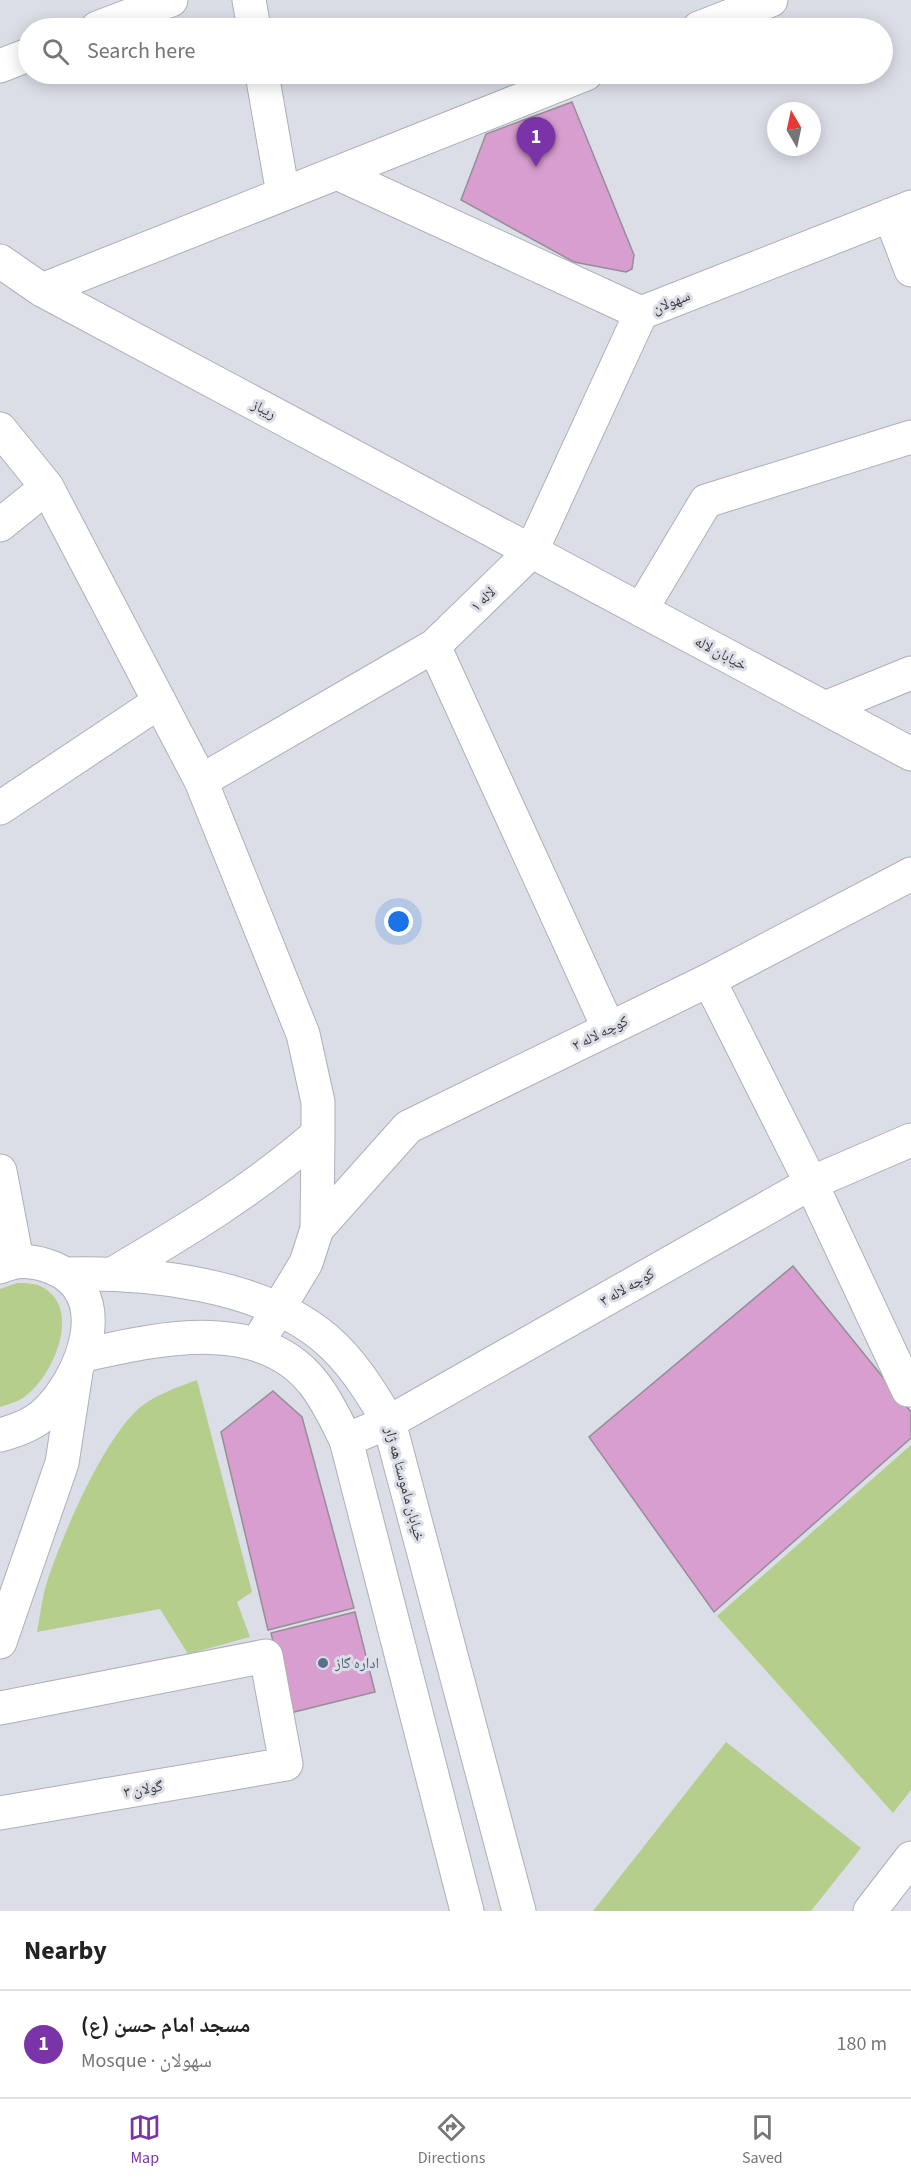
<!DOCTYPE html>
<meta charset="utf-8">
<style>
body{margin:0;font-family:"Source Sans 3","Noto Naskh Arabic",sans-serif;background:#f2f2f2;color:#222}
.compass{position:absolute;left:767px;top:102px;width:54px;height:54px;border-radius:50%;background:#fff;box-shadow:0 3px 15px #0003;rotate:351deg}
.you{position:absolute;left:399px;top:922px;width:21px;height:21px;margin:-15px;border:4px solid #fff;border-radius:50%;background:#1a73e8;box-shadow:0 0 0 9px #1a73e833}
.badge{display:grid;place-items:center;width:39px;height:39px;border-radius:50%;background:#7b34a7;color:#fff;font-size:20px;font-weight:700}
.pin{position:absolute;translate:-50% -50px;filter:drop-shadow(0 2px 3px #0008)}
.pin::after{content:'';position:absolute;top:32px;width:21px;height:18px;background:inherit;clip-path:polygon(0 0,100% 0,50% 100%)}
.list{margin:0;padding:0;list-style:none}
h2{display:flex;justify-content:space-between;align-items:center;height:78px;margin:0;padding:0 24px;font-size:26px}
h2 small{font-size:20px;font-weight:400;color:#767676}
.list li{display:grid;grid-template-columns:39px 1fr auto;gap:18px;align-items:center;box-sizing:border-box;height:108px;padding:0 24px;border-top:2px solid #e0e0e0}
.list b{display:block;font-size:22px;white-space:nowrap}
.list p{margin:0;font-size:20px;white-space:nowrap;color:#767676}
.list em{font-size:20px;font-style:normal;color:#767676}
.icon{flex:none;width:33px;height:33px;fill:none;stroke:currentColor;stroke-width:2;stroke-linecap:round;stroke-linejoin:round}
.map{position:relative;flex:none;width:911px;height:1911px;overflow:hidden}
.search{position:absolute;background:#fff;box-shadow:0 3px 15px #0003;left:18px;right:18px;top:18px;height:66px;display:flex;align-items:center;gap:15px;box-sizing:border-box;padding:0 21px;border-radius:33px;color:#767676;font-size:22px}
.sheet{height:186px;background:#fff}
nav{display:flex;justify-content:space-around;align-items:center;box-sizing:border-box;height:84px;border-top:2px solid #e0e0e0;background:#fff;font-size:16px;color:#767676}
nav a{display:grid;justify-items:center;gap:3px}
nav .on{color:#7b34a7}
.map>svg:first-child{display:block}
.green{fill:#b5ce8c}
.building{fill:#d79ecf;stroke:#968e94;stroke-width:1.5}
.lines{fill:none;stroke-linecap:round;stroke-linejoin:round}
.minor-casing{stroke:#adafb9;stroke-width:35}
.tertiary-casing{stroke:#adafb9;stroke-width:35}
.minor{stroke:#fff;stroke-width:33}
.tertiary{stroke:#fff;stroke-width:33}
.service-dot{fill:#5c6f8a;stroke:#dbdee7;stroke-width:2}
.labels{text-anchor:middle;stroke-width:6;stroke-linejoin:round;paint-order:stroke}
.street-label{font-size:15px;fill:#39393d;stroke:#dbdee7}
.service-label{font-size:15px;fill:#4e5e75;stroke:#dbdee7;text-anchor:start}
</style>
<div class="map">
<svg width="911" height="1911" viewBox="0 0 911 1911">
<rect width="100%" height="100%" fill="#dbdee7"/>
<path class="green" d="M17,1283C25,1283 37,1283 44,1288C81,1310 54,1372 29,1393C21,1401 10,1404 0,1407V1289Z
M197,1380L252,1592L237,1602L250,1637L188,1654L160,1609L37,1632C40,1616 42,1598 47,1582C62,1536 105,1434 143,1405C160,1393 178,1387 197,1380Z
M911,1445V1790L893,1813L717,1616Z
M726,1742L861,1848L811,1911H593Z"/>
<path class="building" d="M572,102L634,255L632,269L626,272L574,262L461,200L486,134Z
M793,1266L911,1412V1438L714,1612L589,1437Z
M273,1391L302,1417L354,1608L268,1630L221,1432Z
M355,1612L375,1692L290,1713L271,1633Z"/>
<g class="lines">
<g class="minor-casing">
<path id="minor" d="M249,0L254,28
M97,28L171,0
M699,28L771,0
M0,66L28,55
M262,74L283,194
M337,173L641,313
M890,215L911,270
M0,261L42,290L911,754
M42,290L586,74
M0,429L47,487L201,781L303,1034L318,1102V1134C252,1191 189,1229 114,1273
M0,525L47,487
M641,610L706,501L911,437
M434,646L609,1029
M825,708L911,673
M201,781L434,646L531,552L641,313L911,207
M0,808L159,702
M709,980L811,1183L908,1390L911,1389
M0,1171L17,1260
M317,1229L408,1127L709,980L911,874
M257,1344L306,1263L317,1229L318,1134
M346,1440L389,1422L811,1183L911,1140
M0,1708L266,1656L286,1764L0,1813"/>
</g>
<g class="tertiary-casing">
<path id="tertiary" d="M0,1267C16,1260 28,1260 45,1265C120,1287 83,1380 42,1416C30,1426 15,1431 0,1435
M66,1274C148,1272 262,1284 326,1339C353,1362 371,1393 389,1422L519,1911
M84,1355C157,1339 262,1314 315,1385C328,1402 337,1422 346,1440L467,1911
M0,1642L62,1463L76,1372
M870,1911L911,1858"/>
</g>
<use href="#minor" class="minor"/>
<use href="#tertiary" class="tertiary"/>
</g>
<circle class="service-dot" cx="323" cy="1663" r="6"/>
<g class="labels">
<g class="street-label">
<text transform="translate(671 302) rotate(-22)" y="5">سهولان</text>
<text transform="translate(264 409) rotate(28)" y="5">ریباز</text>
<text transform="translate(483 599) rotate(-44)" y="5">لاله ۱</text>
<text transform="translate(721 653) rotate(28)" y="5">خیابان لاله</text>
<text transform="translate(600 1033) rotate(-26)" y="5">کوچه لاله ۲</text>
<text transform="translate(627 1287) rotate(-30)" y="5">کوچه لاله ۳</text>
<text transform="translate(405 1484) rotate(75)" y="5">خیابان ماموستا هه ژار</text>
<text transform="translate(143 1789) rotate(-10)" y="5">گولان ۳</text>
</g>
<g class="service-label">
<text x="335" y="1668">اداره گاز</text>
</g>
</g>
</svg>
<svg class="compass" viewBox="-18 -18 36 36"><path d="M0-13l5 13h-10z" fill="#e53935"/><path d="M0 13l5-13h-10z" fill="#767676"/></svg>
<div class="you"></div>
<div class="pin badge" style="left:536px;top:167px">1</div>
<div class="search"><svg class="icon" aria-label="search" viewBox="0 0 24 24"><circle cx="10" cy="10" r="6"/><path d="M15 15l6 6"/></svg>Search here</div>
</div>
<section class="sheet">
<h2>Nearby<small></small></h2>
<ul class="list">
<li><span class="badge">1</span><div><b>مسجد امام حسن (ع)</b><p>Mosque · سهولان</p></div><em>180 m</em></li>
</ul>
</section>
<nav>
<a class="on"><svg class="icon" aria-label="map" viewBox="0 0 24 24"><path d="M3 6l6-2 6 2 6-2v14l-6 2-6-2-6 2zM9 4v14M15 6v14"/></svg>Map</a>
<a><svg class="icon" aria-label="directions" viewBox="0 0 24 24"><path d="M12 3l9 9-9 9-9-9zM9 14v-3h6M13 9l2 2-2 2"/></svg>Directions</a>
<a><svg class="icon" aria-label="saved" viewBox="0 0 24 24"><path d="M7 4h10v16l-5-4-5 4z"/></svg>Saved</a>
</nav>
